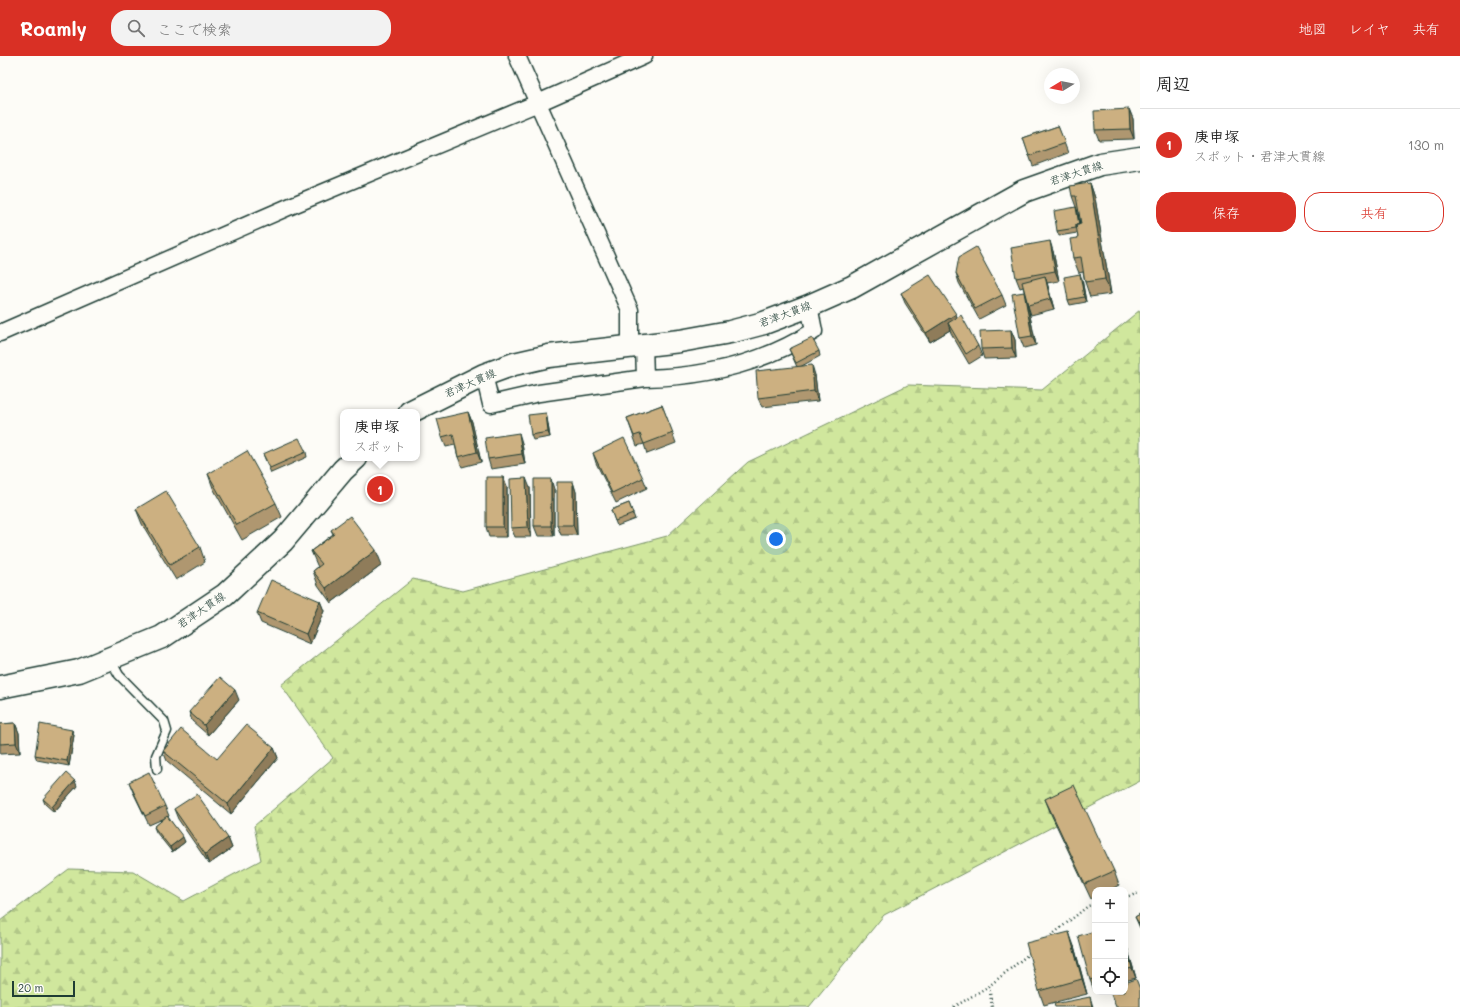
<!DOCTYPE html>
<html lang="ja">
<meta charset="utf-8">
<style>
body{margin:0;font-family:Mali,"Klee One",sans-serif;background:#f2f2f2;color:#222}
.controls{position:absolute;right:12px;bottom:12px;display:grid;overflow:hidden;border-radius:8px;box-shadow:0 4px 16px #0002}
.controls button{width:36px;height:36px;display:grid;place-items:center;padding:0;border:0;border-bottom:1px solid #e0e0e0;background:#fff;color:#222;font:20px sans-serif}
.compass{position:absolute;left:1044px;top:12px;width:36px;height:36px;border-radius:50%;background:#fff;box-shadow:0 4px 16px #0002;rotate:260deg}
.scale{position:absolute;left:12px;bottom:10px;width:63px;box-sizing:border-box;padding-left:4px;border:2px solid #1f3d34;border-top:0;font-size:11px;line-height:14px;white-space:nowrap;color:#1f3d34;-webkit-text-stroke:3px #fdfcf7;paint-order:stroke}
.you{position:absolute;left:776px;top:483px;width:14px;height:14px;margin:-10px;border:3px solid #fff;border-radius:50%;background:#1a73e8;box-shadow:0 0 0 6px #1a73e833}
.badge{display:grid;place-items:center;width:26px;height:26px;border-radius:50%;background:#d93025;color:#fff;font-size:13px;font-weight:700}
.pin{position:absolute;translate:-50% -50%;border:2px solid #fff;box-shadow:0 1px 4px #0006}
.popup{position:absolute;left:340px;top:353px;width:80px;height:52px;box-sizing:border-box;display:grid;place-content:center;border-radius:8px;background:#fff;filter:drop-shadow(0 1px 3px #0005);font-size:13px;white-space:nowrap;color:#767676}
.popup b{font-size:15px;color:#222}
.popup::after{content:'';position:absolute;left:50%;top:100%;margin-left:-8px;border:8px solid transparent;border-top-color:#fff}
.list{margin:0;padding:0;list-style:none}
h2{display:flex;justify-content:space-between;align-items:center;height:52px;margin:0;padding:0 16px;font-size:17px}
h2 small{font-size:13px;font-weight:400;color:#767676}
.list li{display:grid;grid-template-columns:26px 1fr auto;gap:12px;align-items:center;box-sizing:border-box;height:72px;padding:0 16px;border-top:1px solid #e0e0e0}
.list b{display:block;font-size:15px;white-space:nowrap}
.list p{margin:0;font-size:13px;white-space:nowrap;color:#767676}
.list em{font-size:13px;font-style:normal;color:#767676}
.actions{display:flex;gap:8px;padding:12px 16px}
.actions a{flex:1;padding:9px 0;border:1px solid #d93025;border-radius:16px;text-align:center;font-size:14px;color:#d93025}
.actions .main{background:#d93025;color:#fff}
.icon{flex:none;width:22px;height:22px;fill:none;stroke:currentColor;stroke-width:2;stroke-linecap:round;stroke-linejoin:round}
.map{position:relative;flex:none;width:1140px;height:951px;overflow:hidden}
header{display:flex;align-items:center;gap:24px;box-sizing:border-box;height:56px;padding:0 20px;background:#d93025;color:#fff}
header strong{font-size:19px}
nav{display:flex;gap:22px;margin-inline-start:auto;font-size:14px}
.search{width:280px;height:36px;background:#f2f2f2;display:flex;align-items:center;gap:10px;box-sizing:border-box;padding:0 14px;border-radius:16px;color:#767676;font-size:15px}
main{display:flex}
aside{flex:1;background:#fff}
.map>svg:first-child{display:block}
.forest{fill:url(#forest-firs);stroke:#789268}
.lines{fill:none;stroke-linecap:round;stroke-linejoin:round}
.lane-casing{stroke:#1f3d34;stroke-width:11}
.street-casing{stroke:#1f3d34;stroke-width:19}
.secondary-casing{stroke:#1f3d34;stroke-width:25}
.path{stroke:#1f3d34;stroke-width:2.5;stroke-dasharray:1 3;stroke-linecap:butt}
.lane{stroke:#fdfcf7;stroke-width:8}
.street{stroke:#fdfcf7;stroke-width:16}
.secondary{stroke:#fdfcf7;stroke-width:22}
.wall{fill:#af976f;stroke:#1f3d34;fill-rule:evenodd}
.shaded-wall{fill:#8f7b5a;stroke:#1f3d34}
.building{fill:#ccb081;stroke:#1f3d34}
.labels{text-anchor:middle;stroke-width:3;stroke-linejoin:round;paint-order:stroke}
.street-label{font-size:11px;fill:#1f3d34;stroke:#fdfcf7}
</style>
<header>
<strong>Roamly</strong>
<div class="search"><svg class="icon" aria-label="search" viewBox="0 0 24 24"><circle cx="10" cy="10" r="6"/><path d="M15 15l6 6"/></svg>ここで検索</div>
<nav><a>地図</a><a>レイヤ</a><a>共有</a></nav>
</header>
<main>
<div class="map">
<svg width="1140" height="951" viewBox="0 0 1140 951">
<defs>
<pattern id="forest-firs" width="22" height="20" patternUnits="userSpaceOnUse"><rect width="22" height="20" fill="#d0e79d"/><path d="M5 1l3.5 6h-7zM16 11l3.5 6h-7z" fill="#b2c788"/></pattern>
</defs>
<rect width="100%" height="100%" fill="#fdfcf7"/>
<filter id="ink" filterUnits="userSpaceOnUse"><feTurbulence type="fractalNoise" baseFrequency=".025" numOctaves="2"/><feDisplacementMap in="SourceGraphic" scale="8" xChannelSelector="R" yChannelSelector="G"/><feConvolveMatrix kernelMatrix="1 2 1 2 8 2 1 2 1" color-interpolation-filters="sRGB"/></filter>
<g filter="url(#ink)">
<path class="forest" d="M1140,254V725L884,859L809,951H0V865L69,813L133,815L184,845L261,804L254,770L333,702L281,629L413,523L463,535L667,480L748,406L908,329L1042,334Z"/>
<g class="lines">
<g class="lane-casing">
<path id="lane" d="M110,603L119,619L164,665L167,675L156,700L157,713"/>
</g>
<g class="street-casing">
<path id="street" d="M517,0L630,254V290
M0,277L293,149L538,47L644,0
M484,319L491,348L539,337L645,322L644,289
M645,322C704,321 764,307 814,275L809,250"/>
</g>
<g class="secondary-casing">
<path id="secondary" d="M410,356L484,319L514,308L549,300L680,285L730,276L764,267L809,250L852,231L1024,135L1100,108L1140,102
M0,631L79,615L162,581L225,539L283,485L343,414L356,402"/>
</g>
<path class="path" d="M1125,841L1140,837
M1048,882L1088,850L1095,848
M989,930L992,951
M954,951L989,930L1030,897"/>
<use href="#lane" class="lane"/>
<use href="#street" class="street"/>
<use href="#secondary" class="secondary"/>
</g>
<path class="wall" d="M1129,53L1133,63L1134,83L1099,84L1095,74Z
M1058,70L1068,97L1033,110L1023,82Z
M1090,127L1095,142L1111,238L1090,241L1085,226L1083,216L1079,217L1073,202L1078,182L1077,177L1059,180L1057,175L1076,151L1072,140ZM1077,155H1079L1081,168H1080Z
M1053,195L1059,225L1047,227L1054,253L1031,259L1028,250L1036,289L1024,292L1020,282L1026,243L1023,231L1020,232L1016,222Z
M956,217L1002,239L1006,249L979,263L959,227Z
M1082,223L1086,246L1070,249L1068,244Z
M901,237L956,258L957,262L978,290L982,300L969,308L951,277L950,274L930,286L905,247Z
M1011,274L1015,284L1016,302L984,303L981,293Z
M789,293L819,295L820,300L800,311L815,319L818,345L762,351L758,342L797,311Z
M662,349L676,387L647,398L644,388L637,390L627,362Z
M468,356L472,366L481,406L462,411L458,401L455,389L446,391L442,381Z
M546,357L547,362L550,381L533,384L531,379Z
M522,387L525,408L491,413L488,403Z
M306,396L307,401L271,417L263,398Z
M593,397L643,422L647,432L616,447L596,407Z
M208,418L276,447L282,461L242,484L213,432Z
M573,426L576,436L577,479H561L557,469Z
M507,431V481H489L486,471Z
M530,432L531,481H515L511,472Z
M554,433V480H538L534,470Z
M629,447L635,463L617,470L611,454Z
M136,453L200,491L205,506L176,524L142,468Z
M331,474L382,509L331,547L318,529L313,515L318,511L317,509L311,495L333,478Z
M320,545L324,555L310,588L261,567L257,557Z
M239,644L208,679L192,665L189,656Z
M15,667L19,677L20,697L0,698V668Z
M74,679L69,710L37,704L35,699Z
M274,692L278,702L231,758L167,705L163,695L217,703Z
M129,726L165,750L169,760L168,761L185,786L172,796L156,776L154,771L165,762L149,769L133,736Z
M77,730L54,756L45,748L43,743Z
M1045,743L1114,815L1119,829L1110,834H1095V841L1091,843L1051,758Z
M174,753L228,782L232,792L209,808L178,763Z
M1140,858V872L1135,861Z
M1095,875V933L1094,934L1090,924Z
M1125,884L1136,922L1125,925Z
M1074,890L1087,938L1044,949L1039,935Z"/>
<path class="shaded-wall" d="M1129,53L1133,63L1134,83L1130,73Z
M1090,127L1095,142L1111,238L1105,223Z
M1076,151L1078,156L1081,176Z
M1050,185L1053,195L1059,225L1055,215Z
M1080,218L1082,223L1086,246L1084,241Z
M1045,220L1048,230L1054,253L1050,243Z
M1024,236L1027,246L1036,289L1032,280Z
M956,258L959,268L948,267L950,274L930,286L926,277Z
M1011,274L1015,284L1016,302L1012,292Z
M812,309L815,319L818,345L814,335Z
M468,356L472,366L481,406L477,396Z
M546,357L547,362L550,381L548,376Z
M519,377L522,387L525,408L522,398Z
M503,421L507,431V481L503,471Z
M526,422L530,432L531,481L528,471Z
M551,423L554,433V480L551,470Z
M573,426L576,436L577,479L573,469Z
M376,494L382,509L331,547L326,532Z
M320,545L324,555L310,588L306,578Z
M235,634L239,644L208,679L204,669Z
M15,667L19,677L20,697L16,687Z
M72,674L74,679L69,710L67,705Z
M274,692L278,702L231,758L228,748Z
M75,725L77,730L54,756L52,751Z
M183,781L185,786L172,796L170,791Z
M228,782L232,792L209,808L205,798Z
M1069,876L1074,890L1087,938L1082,923Z
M1125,884L1136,922L1132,912L1125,887Z
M1090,941L1093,951H1092Z"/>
<path class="building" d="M1129,53L1130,73L1095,74L1094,55Z
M1058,70L1065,87L1029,100L1023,82Z
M1090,127L1105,223L1085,226L1081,201L1073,202L1070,183L1078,182L1076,169L1081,168L1076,140H1072L1070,130Z
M1076,151L1079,169H1076V172L1057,175L1054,155Z
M1050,185L1055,215L1016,222L1011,192Z
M976,191L1002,239L975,253L956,217L959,201Z
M1080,218L1084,241L1068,244L1064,221Z
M930,219L956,258L926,277L901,237Z
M1045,220L1050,243L1028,249L1022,226Z
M1024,236L1032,280L1020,282L1012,238Z
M961,259L978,290L966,298L948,267Z
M1011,274L1012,292L981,293L980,275Z
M812,282L819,295L796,307L789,293Z
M812,309L814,335L758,342L756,315Z
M662,349L673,377L644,388L640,378L634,380L627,362Z
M468,356L477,396L458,401L453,378L442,381L437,363Z
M546,357L548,376L531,379L528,359Z
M519,377L522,398L488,403L485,382Z
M299,382L306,396L270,412L263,398Z
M624,382L643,422L612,437L593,397Z
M247,395L276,447L237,469L208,418Z
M486,421H503V471H486Z
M526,422L528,471L511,472L510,423Z
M534,423H551V470H534Z
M557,426H573V469H557Z
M166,435L200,491L170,509L136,453Z
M629,447L633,458L615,465L611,454Z
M350,460L376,494L326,532L313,515L322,508L311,495L334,478L331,474Z
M271,524L320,545L306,578L257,557Z
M220,621L235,634L204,669L189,656Z
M15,667L16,687L0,688V668Z
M40,668L72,674L67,705L35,699Z
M246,669L274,692L228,748L163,695L181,673L217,703Z
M149,716L165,750L145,760L129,726Z
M66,717L75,725L52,751L43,743Z
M1074,729L1114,815L1085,828L1045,743Z
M197,738L228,782L205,798L174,753Z
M167,760L183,781L170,791L154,771Z
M1140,858V869L1135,861Z
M1095,875V922L1090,924L1078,880Z
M1069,876L1082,923L1039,935L1026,887Z
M1125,887L1132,912L1125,914Z
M1136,923L1140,933V951H1116L1110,936H1125V927Z
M1090,941L1092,951H1055L1054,948Z"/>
</g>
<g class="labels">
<g class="street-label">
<text transform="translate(1076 117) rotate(-18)" y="4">君津大貫線</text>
<text transform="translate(785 258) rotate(-20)" y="4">君津大貫線</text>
<text transform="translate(470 327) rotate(-24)" y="4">君津大貫線</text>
<text transform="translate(201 554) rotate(-34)" y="4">君津大貫線</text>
</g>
</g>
</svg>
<div class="controls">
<button>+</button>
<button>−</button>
<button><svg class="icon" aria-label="locate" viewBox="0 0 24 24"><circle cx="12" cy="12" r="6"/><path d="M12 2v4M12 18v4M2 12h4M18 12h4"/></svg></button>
</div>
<svg class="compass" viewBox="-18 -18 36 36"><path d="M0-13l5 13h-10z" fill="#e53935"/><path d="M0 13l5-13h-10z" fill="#767676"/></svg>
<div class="scale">20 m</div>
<div class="you"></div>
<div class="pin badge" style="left:380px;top:433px">1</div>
<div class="popup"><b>庚申塚</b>スポット</div>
</div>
<aside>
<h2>周辺<small></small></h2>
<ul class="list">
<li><span class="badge">1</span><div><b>庚申塚</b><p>スポット · 君津大貫線</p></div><em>130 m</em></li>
</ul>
<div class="actions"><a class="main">保存</a><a>共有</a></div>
</aside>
</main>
